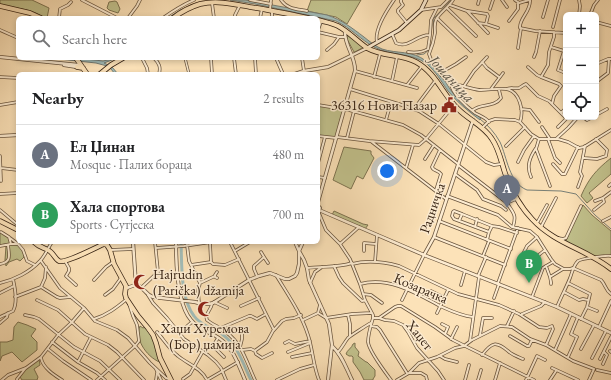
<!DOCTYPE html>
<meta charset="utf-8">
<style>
body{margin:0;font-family:"EB Garamond",serif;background:#f6f6f6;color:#202124}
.controls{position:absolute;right:12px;top:12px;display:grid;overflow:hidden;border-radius:6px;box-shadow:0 2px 6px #0003}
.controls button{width:36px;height:36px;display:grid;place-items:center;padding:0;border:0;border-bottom:1px solid #e0e0e0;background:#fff;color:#202124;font:20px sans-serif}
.you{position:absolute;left:387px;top:171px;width:14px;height:14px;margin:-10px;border:3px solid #fff;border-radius:50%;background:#1a73e8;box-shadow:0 0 0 6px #1a73e833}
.badge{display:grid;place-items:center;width:26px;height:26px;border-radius:50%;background:#7c3aed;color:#fff;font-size:13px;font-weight:700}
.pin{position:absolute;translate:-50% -33px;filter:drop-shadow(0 1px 2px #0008)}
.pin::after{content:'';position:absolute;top:21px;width:14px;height:12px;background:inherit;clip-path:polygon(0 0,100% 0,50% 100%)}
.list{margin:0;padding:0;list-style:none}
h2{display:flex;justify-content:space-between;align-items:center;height:52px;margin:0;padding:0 16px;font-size:17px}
h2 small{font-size:13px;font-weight:400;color:#757577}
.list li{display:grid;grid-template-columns:26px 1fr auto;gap:12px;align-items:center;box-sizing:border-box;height:60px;padding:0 16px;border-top:1px solid #e0e0e0}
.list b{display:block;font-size:15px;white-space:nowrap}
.list p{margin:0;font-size:13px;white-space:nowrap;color:#757577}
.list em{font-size:13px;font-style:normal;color:#757577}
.icon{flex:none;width:22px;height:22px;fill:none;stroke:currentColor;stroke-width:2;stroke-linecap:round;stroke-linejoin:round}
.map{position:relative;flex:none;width:611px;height:380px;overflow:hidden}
.search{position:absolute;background:#fff;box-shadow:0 2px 6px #0003;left:16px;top:16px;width:304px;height:44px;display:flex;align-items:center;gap:10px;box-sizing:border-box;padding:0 14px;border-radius:6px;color:#757577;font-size:15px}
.panel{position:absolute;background:#fff;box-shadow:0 2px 6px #0003;left:16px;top:72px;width:304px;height:172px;border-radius:6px}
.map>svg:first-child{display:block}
.green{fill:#c2c28d;stroke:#7d7350}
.water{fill:#a2bcb7;stroke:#787f76}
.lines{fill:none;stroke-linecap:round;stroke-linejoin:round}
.stream{stroke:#787f76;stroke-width:1}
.river{stroke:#a2bcb7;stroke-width:3}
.pedestrian-casing{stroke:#69543d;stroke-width:3}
.minor-casing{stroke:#69543d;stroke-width:3.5}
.tertiary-casing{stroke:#69543d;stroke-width:4}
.secondary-casing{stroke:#382414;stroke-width:4.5}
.primary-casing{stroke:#382414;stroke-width:5.5}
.pedestrian{stroke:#fdecd1;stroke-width:1.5}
.minor{stroke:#fdecd1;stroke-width:2}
.tertiary{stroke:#fdecd1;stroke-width:2.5}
.secondary{stroke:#fdecd1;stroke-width:3}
.primary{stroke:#fce2b8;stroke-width:4}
.labels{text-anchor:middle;stroke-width:3;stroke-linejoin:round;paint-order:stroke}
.poi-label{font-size:14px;fill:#382414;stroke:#fdecd1;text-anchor:end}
.street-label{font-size:14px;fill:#382414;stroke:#fdecd1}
.water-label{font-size:15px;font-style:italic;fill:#585245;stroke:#fdecd1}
</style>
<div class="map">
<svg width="611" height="380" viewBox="0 0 611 380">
<rect width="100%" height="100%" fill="#fce2b8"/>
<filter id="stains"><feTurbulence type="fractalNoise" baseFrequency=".005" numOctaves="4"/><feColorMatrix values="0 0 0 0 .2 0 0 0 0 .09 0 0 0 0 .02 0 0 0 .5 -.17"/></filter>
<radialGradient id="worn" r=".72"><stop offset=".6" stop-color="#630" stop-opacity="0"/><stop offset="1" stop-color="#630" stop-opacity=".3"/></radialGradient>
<path class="green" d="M0,0H32L49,8L47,18H44C34,9 13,8 0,5Z
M311,0H361L347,24L336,17L307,11Z
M115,1L117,2L120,9L118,13L109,10L107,8L109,2Z
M347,35H349L363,47L362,48L355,52H354L347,39Z
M318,105L344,109L336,138L318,136Z
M344,147L371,151V154L374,158L363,179L357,176L351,189L333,180Z
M611,158V174L589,193L593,198L587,203L581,196C589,178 596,170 611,158Z
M583,205L592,215L611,231V256L596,257L565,243L578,213Z
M334,211L363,224L368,225L365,229L332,215Z
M0,232C5,236 21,245 23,251C23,251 24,257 24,257L20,261L17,259L9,262L6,266L5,260L6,246L5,244L0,245Z
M18,322L27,325L36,329L31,336L37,342V350L22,362L12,352L2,356L0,361V342H7L13,340L14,327Z
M140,326L143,328L147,326L150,330L162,363C149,359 134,341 140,326Z
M355,343V347L359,352L358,356L366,362H367L375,370V376L373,379V380H364L360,372L353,362V357L352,356H349L346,354C347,350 352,348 353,344Z
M39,359L40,365L34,369L38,377L37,380H22L20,377L26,368Z"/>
<path class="water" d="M230,0H245L327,15C342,20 352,28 364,37C369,41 375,46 382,49C397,54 412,50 426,61C432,65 437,70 441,76C445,80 447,85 450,89C458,101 470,110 481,118L480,120C468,111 457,102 448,91C441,81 436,72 427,64C411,52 391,56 374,47C361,40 351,28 336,21L255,4Z
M50,58H77L103,61L117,58L104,63L112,67L118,74H115L111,69L107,66L96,63Z"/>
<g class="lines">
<path class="stream" d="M168,18L180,10L196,3
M434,34L433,25L434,18L451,0
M417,55L424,54L430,49
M480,119C488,125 495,133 500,142C507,157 509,183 527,190L561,191L576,194L595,215L611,229"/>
<path class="river" d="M181,242C182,265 180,297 194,316C201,326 213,328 222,334C239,347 242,362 251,380"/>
<g class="pedestrian-casing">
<path id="pedestrian" d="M185,58L189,74"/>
</g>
<g class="minor-casing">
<path id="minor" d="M82,0L117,18
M250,0L271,4
M281,0C287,9 297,9 307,11
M401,0V2L403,5L398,10V12L407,23
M453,0C449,7 438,14 436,20C434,24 435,28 435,33C434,40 432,47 429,54C432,64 442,79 451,83C456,85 462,85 466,87C471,88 476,90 481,90C489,90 498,88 506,89C520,91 524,111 520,122
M502,0L507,7
M515,0L519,3L529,0
M530,0C531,12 519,18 520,28L535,31L566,33
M579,0L580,6L579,15
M212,3L214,18
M478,4L479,0
M450,5L467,11L488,33
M441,7L448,0
M447,8L476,36
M490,9L493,0
M270,10L271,0
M421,10L441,7
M468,11L487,14L488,16L486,24
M272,12V18
M590,15L594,5L598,0
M543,17L548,0
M59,18L60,9L68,5L71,2
M128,18L137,6L140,0
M163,18C173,11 182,5 194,0
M235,18V15L240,5
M260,18L262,9
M437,18L471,51
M509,21L518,9V2
M596,22L611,26
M478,23L486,24L498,28
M553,27L560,0
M0,30L18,38
M318,30L321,22
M318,32L339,37H345
M392,34L396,43C409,49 417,34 430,35
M377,42C374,30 387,10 394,0
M551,47L564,51L558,70L563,72
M518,48L521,28
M327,50L334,44L339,37
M408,52C415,53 421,53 428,49L430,35L431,20L437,8
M534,57L536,52L540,31
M142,58L147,68L148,74
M154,58C159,63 161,67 159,74
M211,58L212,74
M234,58L236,74
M255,58L256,74
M276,58L283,74
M302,58L304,71
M482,62L487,68L499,77
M596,64L608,59H611
M528,67L537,75L541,77
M355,71L417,88
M440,73L456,64L466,57
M0,77L18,78
M374,77L380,54
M392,81L397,57
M596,82L608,73L609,59
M451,83C451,93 467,107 475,113C480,116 485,117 489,122
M407,85L422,66
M464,86L474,71L487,57
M350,89L402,105L419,111L439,124L486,162L494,165L501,164
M491,89L503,73
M507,89C511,87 514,89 519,88C521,87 523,85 526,84L538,96L549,101L565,117L566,119L558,127
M552,104L554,96L561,86L559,84L541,77L548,65L549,52L554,37V32
M0,105L18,102
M318,105L349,110L403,125L421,135L458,164
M414,109L435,81
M521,109L530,110L539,122
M473,110C481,103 494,108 501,98L499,90
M561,113L566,108
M596,115L607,109
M583,117L587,120L593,117
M386,120L391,102
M483,127L489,121L495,119L515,120L520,122L531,134L539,139H558L568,142L579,148L584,147L595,140L611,130
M542,127L550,139
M318,136L336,138
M337,137L369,141L419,145L426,139L454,105
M347,138L354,111
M539,139L536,149L550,186
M548,139L555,158L560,163
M556,139L568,128L578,117
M372,142L446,199
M506,146L525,127
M0,156L1,181
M584,158L597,159L606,156L607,150L596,139
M425,159L434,145
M518,162L524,150L534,136
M318,163L325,137
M553,164L562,174H565L578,147
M458,165L506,202H509L516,199
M1,168L18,170
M406,168L413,145
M455,174L477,190L483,199L501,206L506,210
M318,177L325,178
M531,177C526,166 530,157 536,148
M609,186L611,184
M578,187L582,176L580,172L585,146
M436,190L441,174C438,170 433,171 432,167L440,150
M0,194L18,193
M447,196L498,215L512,227L530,231L537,237L551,259L555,264L564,269H570L573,268L601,280C606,285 605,290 611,294
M595,201L603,198L611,192
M507,203C513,213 517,214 513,227
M0,210L18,225
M594,210L604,202L603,198
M318,211L326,230L340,244L350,259L360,284L365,300L373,315V318
M462,214L454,211L453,212L452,216L454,219L489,232L492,226L499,227L517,233
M439,221L511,249
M459,221L462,214L492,226
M603,221L611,217
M537,223L547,205
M475,227L477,219
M541,227L556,198
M1,232L9,237L11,244
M434,237L505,265
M10,238L18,244
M558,238L563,239L566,238L581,206
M487,240L489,232
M230,242L274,330
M210,243L211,262
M340,244L359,227
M187,245L189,261L200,283L198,291L199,303
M0,246L11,244H18L23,250L27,261L35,265
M156,248L184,246L211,242
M110,250L133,249
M235,251L250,242
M364,251V243L376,244
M261,252L264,257L268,263
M483,256L489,241
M522,256L527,246L537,237
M536,258L534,259L535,261L537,260L536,258L540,254L545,250
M41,261L60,288L84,308L95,321L117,330L128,338L150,363L166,378L169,379
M65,261L69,268V271L66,276L76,285
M375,262L377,235
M0,264C12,262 9,255 8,245
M352,264C368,260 384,262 399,266L458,294L499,305L519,314L539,327L547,328L552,326L553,329L546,345
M191,265L211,262L213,264L225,265L239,259
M334,266L339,277L343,283L362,301L365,300
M546,266L550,277
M307,268C322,266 337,268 352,263
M276,275C288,295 301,313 308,335C313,350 313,365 319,380
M257,276L254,269V266L264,257
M478,276L486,257
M217,278L215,277V275L217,272
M94,280L106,267L113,262
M0,283C14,280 30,272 40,261C45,256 48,248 52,242
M200,283L215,276
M310,283L315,272L322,267
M498,283L518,228
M568,283L590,294L587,307L581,319
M360,284C389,276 416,293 440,306C451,311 461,316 473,317
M551,284V282L550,277L563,269
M461,285L465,271
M41,287L57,297L60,298L70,297
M142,287L158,272L155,242
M431,291L445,298
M564,292L579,300L583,299L588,300
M0,293L14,286
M363,294L371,295L382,303
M105,295L113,289L121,278
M148,295L153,303L167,318L184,339L208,355L216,362L221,368L226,380
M15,297L41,287L45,278L46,267
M532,297L543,268L546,266L553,262
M494,298L499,284
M37,300L58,310L85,334L108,345L117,352L144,380
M402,300L424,255
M214,302L227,308
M212,304L211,307L206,316L207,320C213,325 220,327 226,332C243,345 246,361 255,380
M241,306L259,298
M557,307C561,297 566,288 570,278C572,273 573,266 578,261C580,259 606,255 611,256
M587,307L597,311
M318,313L326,318L352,314L371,313
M437,313L448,290
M522,314L541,306L545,302
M25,315L34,317L39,319L74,347L100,361L120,380
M348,315L350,324V336
M0,317L13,311C18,302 15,288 13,279
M373,318H379L385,320L394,321L403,325L408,332L417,348L438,371L444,380
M373,318C371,325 368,334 368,342C369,351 385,372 391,380
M379,318L395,307L398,306H401L435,327L453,340L534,380
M94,319C107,315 116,308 127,299
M303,320L318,313L320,305
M0,323L7,317L8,313
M442,324L448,327L445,334
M371,326L377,327L380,330L407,373
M507,326L514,311
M599,327L611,301
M221,328L223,327L249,316H251L257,319L266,314
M157,332C164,340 170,350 178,356C188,364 201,368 207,380
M179,333L192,322
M480,335L483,318H492
M510,336L527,346H529L532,340
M218,338L213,346L224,357
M451,339L457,327
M470,341L479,277
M52,342L78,362L97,373L105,380
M285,343L289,341L295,344L310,341
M240,347L242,339V334
M48,349L63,361L91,380
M581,349L594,325
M242,350L251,349L255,351L256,350L267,342L273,331L282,321L286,319L294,318L301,315
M555,350L571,314
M255,351L256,354L262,358L272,353
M610,351L611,352
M288,352L310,343
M338,352C342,348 344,343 348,338C350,336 367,325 371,323
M482,355C492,342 496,341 508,351C512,355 518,357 523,359
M440,356L445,359L457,362
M292,357L312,353
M568,357L577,337L571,334L578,317
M41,358C43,368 54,375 62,380
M592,358L606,331
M600,359L611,337
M78,362L91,337
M603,364L607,355L604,352
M552,368L578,380
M156,369L161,380
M597,370L611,373
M409,373H421L426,376L427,380
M183,379L190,374L203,351
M2,380L8,375L26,368L41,357L58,335L72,322L84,308
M17,380V379L25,369
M97,380L135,346L139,341L137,325L133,316L129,304
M156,380L157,373
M207,380L238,362
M277,380L300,369L314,365
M397,380L409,373L419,363L437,357L455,348L464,346L472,340L500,326L512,327L530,339L546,345L573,361L594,369L589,380
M465,380L469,365
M478,380L481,370
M495,380L500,363
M526,380L537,356L545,360
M550,380L556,371"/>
</g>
<g class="tertiary-casing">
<path id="tertiary" d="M0,57L78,65
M64,65L77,67H78
M295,74L304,71L328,67L367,48
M0,136L18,135
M318,202L355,71C356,57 344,45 345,31
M318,206L320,208L318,210
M319,210L424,255L557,307L611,333
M133,242L136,285
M176,242C176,263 177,304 191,320C197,328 206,331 214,335C233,345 237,362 245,380
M295,242L299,251L304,260L307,268L309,280L329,324L332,345L328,380
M424,255L434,237L473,120
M136,285C145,287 144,294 153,297L195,302L202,304H209L213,303L249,280L259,276L270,273L285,279H289L295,276L297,273L299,264V251L303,242
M127,288L135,285
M332,346C342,355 346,368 352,380"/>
</g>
<g class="secondary-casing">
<path id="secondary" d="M367,48L399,30L421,10L426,0"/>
</g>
<g class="primary-casing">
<path id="primary" d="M0,6L30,13L41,18
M173,18C181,12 190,7 200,4C217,0 234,4 250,7C270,10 289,14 308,18
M318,20C325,22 332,23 338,26C349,32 357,41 367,48C383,57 401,54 416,62C436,73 443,95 458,109C469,120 484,126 492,139C499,149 501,161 505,173C511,190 519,205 532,219C555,244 586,249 611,269
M76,58L87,74
M77,67L83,68
M100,74L111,65L123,58
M0,221L18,230
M34,242C39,247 42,247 48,250C53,252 55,259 59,261C65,264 97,247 104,244L107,245L110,250L114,264L126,286L125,294L126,298L138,316L148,328L153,335L156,343L160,358L171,380"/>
</g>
<use href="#pedestrian" class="pedestrian"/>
<use href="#minor" class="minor"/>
<use href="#tertiary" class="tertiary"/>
<use href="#secondary" class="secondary"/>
<use href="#primary" class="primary"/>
</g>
<defs>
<g id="civic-bare" transform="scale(1.2)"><path d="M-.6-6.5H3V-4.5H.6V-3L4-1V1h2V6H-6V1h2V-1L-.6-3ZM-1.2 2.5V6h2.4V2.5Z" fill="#8f2418" stroke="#fdecd1" stroke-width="2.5" paint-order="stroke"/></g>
<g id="mosque-bare" transform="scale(1.2)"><path d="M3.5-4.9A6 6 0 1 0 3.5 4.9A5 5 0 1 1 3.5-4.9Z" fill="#8f2418" stroke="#fdecd1" stroke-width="2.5" paint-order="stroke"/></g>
</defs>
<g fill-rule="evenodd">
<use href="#civic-bare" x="449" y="105"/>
<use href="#mosque-bare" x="141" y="282"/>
<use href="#mosque-bare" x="205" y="309"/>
</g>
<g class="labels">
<g class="poi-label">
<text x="437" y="110">36316 Нови Пазар</text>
<text x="153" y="279" text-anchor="start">Hajrudin<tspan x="153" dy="16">(Parička) džamija</tspan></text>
<text x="205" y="333" text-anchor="middle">Хаџи Хуремова<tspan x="205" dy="16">(Бор) џамија</tspan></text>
</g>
<g class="street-label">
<text transform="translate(432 208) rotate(-71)" y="5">Радничка</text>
<text transform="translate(421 288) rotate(23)" y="5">Козарачка</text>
<text transform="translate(420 335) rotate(51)" y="5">Хаџет</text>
</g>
<g class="water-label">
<text transform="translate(452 79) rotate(47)" y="5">Јошаница</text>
</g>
</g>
<rect width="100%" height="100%" filter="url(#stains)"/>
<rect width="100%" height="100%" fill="url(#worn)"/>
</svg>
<div class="controls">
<button>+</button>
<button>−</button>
<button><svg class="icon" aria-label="locate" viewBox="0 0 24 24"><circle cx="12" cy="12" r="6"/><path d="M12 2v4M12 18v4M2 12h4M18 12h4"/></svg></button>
</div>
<div class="you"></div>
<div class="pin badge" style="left:507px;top:208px;background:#6b7280">A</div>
<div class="pin badge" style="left:529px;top:283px;background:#2e9e5b">B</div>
<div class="search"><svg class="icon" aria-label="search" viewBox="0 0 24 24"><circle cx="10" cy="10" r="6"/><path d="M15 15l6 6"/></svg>Search here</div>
<section class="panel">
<h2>Nearby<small>2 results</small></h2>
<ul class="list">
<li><span class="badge" style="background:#6b7280">A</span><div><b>Ел Џинан</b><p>Mosque · Палих бораца</p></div><em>480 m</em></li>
<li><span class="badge" style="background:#2e9e5b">B</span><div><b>Хала спортова</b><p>Sports · Сутјеска</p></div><em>700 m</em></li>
</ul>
</section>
</div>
